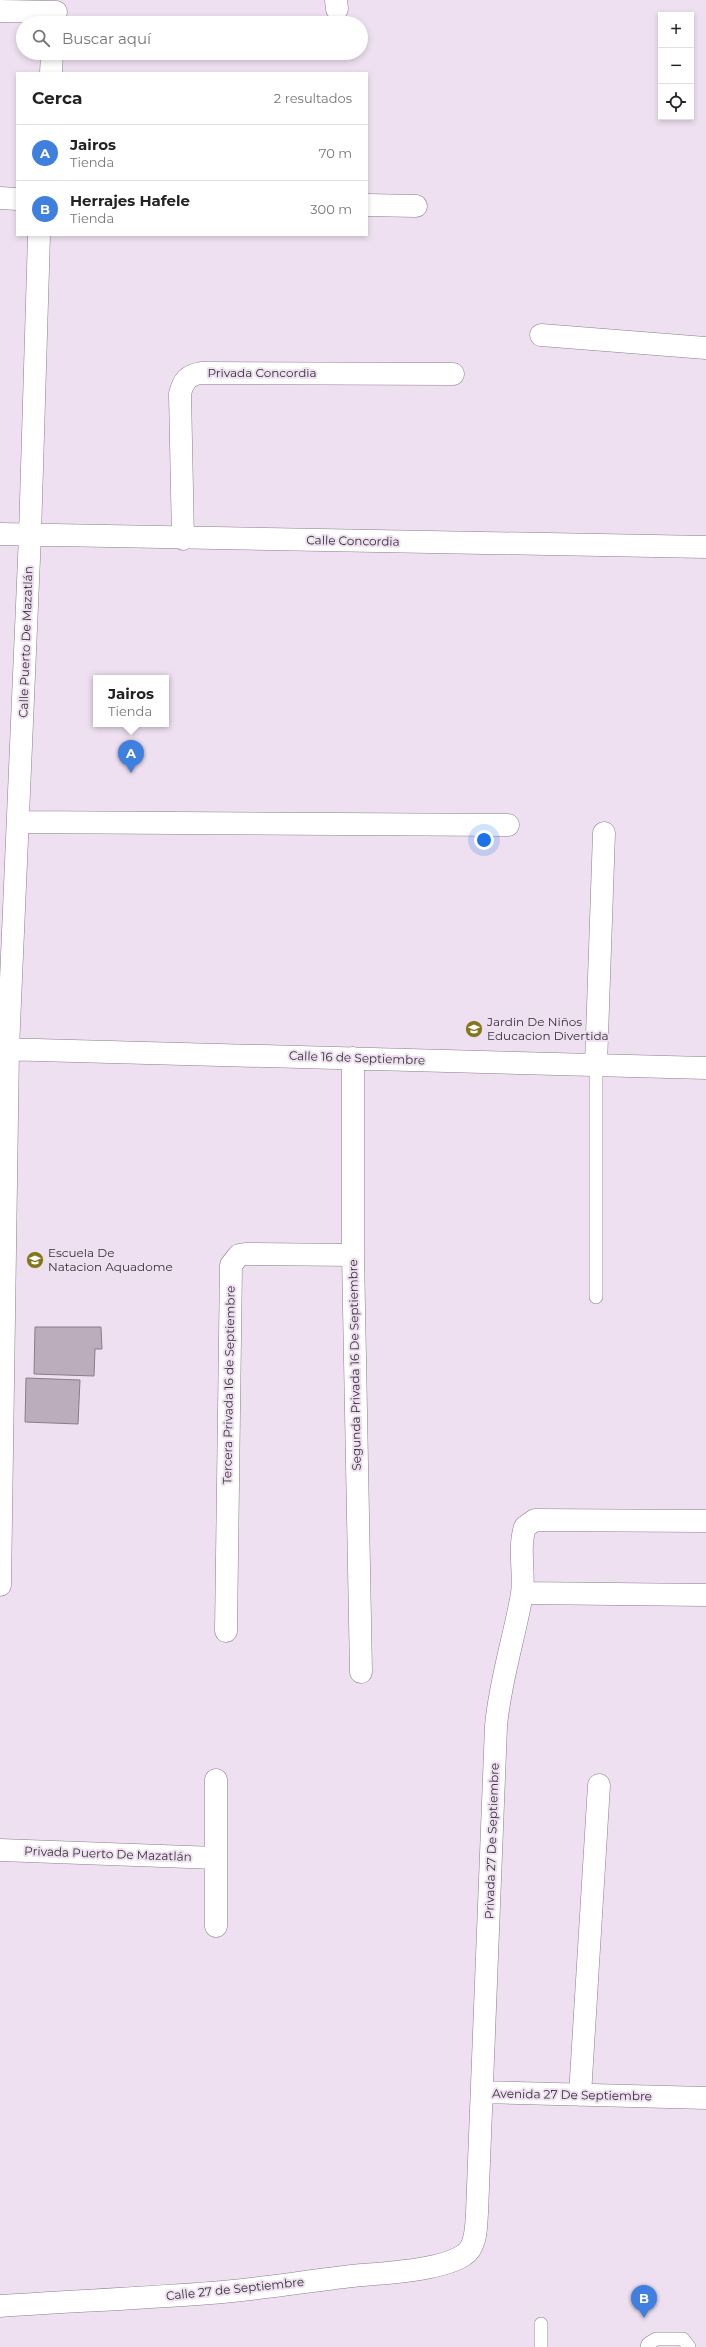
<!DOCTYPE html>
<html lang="es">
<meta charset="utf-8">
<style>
body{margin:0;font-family:Montserrat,sans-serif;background:#f6f6f6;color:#222}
.controls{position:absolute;right:12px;top:12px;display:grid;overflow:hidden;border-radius:0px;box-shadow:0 2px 6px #0003}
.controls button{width:36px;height:36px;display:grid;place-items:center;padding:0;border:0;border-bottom:1px solid #e0e0e0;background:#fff;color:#222;font:20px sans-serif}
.you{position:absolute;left:484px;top:840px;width:14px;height:14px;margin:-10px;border:3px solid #fff;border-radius:50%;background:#1a73e8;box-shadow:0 0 0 6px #1a73e833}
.badge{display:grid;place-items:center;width:26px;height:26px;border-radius:50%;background:#82761a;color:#fff;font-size:13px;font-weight:700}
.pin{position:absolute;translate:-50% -33px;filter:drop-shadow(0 1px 2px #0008)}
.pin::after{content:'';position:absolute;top:21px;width:14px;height:12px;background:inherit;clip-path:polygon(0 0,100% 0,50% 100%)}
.popup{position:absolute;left:93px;top:675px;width:76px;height:52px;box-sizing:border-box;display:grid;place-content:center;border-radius:0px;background:#fff;filter:drop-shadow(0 1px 3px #0005);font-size:13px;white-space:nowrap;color:#767676}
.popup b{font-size:15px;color:#222}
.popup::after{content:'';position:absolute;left:50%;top:100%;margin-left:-8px;border:8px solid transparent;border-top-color:#fff}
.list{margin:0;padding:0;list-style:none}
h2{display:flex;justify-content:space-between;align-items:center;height:52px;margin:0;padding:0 16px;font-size:17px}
h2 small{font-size:13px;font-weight:400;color:#767676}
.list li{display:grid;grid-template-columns:26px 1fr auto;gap:12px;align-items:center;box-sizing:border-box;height:56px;padding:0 16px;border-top:1px solid #e0e0e0}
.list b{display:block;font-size:15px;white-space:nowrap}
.list p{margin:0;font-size:13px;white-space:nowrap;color:#767676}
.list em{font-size:13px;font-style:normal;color:#767676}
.icon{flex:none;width:22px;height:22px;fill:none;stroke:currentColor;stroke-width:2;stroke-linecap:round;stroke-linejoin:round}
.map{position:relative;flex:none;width:706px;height:2347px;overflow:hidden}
.search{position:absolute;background:#fff;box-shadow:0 2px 6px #0003;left:16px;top:16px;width:352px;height:44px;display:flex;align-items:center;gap:10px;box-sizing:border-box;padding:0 14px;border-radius:22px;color:#767676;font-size:15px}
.panel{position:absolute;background:#fff;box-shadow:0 2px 6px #0003;left:16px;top:72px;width:352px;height:164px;border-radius:0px}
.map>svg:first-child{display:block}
.building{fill:#bbadbc;stroke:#897d8b}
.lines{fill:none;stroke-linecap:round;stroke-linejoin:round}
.lane-casing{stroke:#8a7e8c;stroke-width:14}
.street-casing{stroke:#8a7e8c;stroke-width:23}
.lane{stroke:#fff;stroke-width:13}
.street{stroke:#fff;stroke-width:22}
.labels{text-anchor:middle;stroke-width:4;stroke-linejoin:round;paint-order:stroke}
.street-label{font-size:12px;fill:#363137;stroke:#eee0f0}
.poi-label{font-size:12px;fill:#363137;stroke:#eee0f0;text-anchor:start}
</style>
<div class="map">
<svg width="706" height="2347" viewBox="0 0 706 2347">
<rect width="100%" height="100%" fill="#eee0f0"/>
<path class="building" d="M35,1327H101L102,1349H95L94,1376L34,1374Z
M26,1378L80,1380L78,1424L25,1422Z"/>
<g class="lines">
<g class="lane-casing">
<path id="lane" d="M596,1297V1065
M541,2347V2324
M647,2347L648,2344L656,2339H683L689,2347"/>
</g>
<g class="street-casing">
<path id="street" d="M336,0L337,9
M0,11L56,12
M51,73L52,53
M0,198L17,199
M367,205L416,206
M541,335L706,348
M0,534L706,547
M183,539L180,394C183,381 188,375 201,373L453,374
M18,822L508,825
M0,1049L706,1068
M353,1058V1255L361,1672
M596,1065L604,833
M0,1585L8,1049L30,535L39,235
M522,1593L706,1595
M226,1631L231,1265L239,1255L245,1254L353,1255
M216,1780V1926
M0,1850L216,1858
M482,2092L706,2098
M580,2095L599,1785
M0,2306C74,2301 149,2298 223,2292C266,2288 309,2281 352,2276C382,2273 440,2271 464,2255C477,2247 476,2225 477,2213L496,1726C500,1681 514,1639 522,1594C525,1572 518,1549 525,1527L535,1520L706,1521"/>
</g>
<use href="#lane" class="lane"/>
<use href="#street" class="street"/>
</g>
<defs>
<g id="school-disc" transform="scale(0.9)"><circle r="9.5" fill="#82761a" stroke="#eee0f0"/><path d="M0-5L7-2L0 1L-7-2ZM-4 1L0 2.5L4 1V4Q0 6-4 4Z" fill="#fff"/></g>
</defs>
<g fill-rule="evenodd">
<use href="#school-disc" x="474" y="1029"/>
<use href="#school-disc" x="35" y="1260"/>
</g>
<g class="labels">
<g class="street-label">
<text x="262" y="377">Privada Concordia</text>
<text transform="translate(353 541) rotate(1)" y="4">Calle Concordia</text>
<text transform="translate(26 642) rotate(-88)" y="4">Calle Puerto De Mazatlán</text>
<text transform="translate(357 1058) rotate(2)" y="4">Calle 16 de Septiembre</text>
<text transform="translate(355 1365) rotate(-91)" y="4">Segunda Privada 16 De Septiembre</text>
<text transform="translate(229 1385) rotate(-89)" y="4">Tercera Privada 16 de Septiembre</text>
<text transform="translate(492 1841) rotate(-88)" y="4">Privada 27 De Septiembre</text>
<text transform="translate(108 1854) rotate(2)" y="4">Privada Puerto De Mazatlán</text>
<text transform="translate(572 2095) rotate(1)" y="4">Avenida 27 De Septiembre</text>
<text transform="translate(235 2289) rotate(-6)" y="4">Calle 27 de Septiembre</text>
</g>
<g class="poi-label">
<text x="487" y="1026">Jardin De Niños<tspan x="487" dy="14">Educacion Divertida</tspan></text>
<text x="48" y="1257">Escuela De<tspan x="48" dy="14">Natacion Aquadome</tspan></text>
</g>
</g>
</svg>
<div class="controls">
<button>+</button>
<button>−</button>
<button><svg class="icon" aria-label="locate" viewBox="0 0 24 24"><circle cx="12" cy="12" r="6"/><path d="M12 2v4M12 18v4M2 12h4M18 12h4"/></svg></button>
</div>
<div class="you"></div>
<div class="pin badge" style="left:131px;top:773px;background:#3f7fe0">A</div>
<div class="popup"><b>Jairos</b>Tienda</div>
<div class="pin badge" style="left:644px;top:2318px;background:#3f7fe0">B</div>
<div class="search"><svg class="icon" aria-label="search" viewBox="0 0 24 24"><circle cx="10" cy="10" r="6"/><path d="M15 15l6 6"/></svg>Buscar aquí</div>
<section class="panel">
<h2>Cerca<small>2 resultados</small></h2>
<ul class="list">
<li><span class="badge" style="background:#3f7fe0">A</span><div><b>Jairos</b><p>Tienda</p></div><em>70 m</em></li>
<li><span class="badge" style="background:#3f7fe0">B</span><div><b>Herrajes Hafele</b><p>Tienda</p></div><em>300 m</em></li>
</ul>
</section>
</div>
